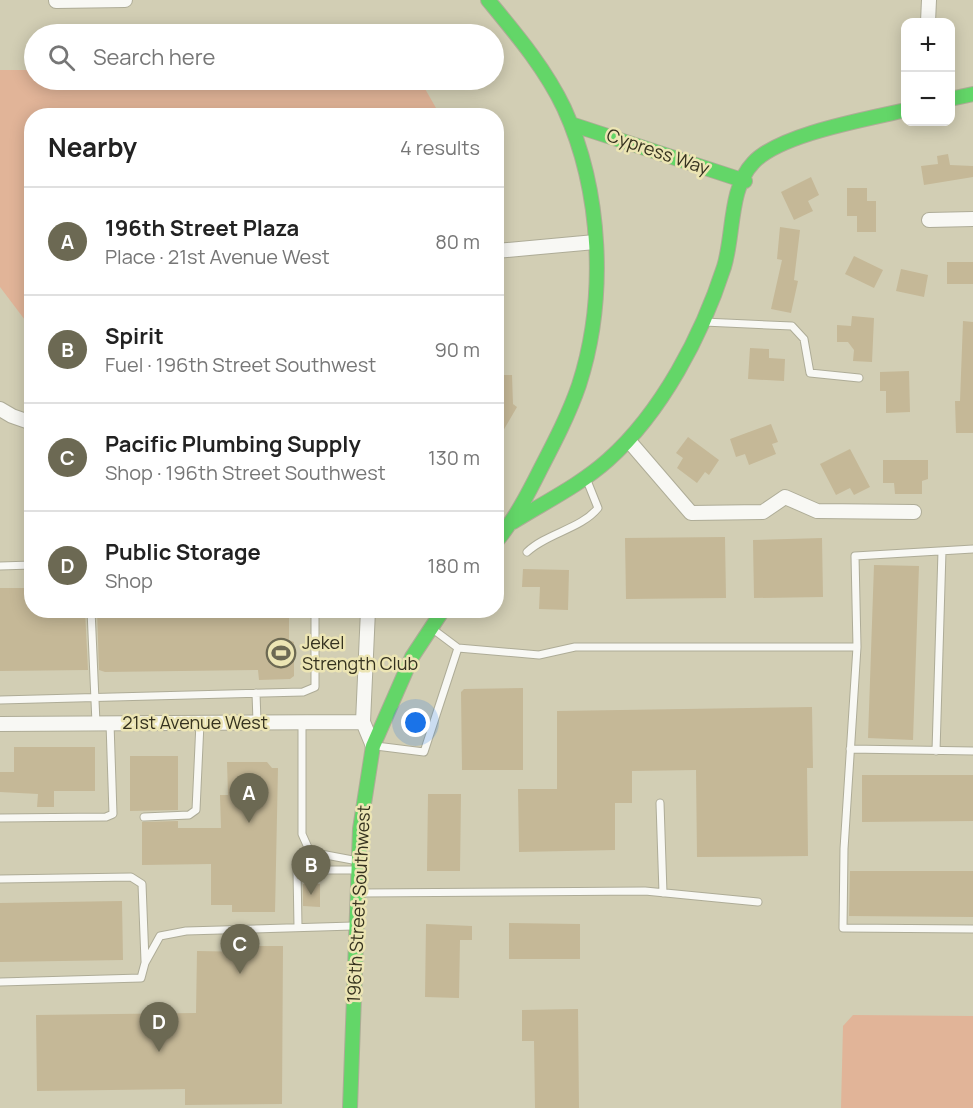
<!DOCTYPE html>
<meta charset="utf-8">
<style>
body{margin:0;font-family:Manrope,sans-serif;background:#f2f2f2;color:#222}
.controls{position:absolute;right:18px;top:18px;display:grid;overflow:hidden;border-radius:12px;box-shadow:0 3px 15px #0003}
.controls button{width:54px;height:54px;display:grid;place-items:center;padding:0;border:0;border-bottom:2px solid #e0e0e0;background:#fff;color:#222;font:30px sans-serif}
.you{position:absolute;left:416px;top:723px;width:21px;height:21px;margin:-15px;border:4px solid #fff;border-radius:50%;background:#1a73e8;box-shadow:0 0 0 9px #1a73e833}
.badge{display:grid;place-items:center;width:39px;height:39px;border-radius:50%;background:#6c6953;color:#fff;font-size:20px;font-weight:700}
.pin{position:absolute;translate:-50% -50px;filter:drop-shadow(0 2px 3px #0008)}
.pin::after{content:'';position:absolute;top:32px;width:21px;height:18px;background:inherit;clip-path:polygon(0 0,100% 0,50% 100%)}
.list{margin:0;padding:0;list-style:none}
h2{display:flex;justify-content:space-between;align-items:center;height:78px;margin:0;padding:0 24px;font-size:26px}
h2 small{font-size:20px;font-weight:400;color:#767676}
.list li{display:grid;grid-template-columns:39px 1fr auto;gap:18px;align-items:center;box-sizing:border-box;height:108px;padding:0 24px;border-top:2px solid #e0e0e0}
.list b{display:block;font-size:22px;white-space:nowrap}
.list p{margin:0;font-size:20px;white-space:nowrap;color:#767676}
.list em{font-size:20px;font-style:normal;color:#767676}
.icon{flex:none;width:33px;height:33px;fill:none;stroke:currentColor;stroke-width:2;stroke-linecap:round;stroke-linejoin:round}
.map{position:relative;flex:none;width:973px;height:1108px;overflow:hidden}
.search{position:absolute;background:#fff;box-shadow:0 3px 15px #0003;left:24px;top:24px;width:480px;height:66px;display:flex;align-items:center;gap:15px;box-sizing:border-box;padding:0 21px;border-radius:33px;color:#767676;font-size:22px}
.panel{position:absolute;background:#fff;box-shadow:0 3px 15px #0003;left:24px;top:108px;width:480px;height:510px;border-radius:24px}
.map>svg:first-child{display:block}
.green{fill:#e1b498}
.building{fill:#c5b897}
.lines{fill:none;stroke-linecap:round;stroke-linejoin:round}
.lane-casing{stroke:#aeac97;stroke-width:9}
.street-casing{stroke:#aeac97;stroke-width:16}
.fast-casing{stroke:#aeac97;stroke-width:16}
.lane{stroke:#f8f8f4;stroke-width:7}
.street{stroke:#f8f8f4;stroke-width:14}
.fast{stroke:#63d668;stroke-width:14}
.labels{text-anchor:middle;stroke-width:5;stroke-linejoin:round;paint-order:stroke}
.street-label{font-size:18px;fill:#35321f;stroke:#ece5b4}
.poi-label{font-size:18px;fill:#35321f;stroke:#ece5b4;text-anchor:start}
</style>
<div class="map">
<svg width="973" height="1108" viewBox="0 0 973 1108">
<rect width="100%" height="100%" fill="#d2ceb4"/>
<path class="green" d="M0,70H34V80H420L440,115L32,116L31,328L0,287Z
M853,1015L973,1016V1108H841L843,1026Z"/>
<path class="building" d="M948,154L950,165L973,166V177L924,185L921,166L938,164L937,156Z
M811,177L819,195L808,201L813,211L794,220L781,192Z
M847,188H867V201H876V232H857V216H847Z
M780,227L800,230L794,280L798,281L791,313L771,309L782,260L777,259Z
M854,256L883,270L874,288L845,274Z
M947,262H973V284H947Z
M901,269L928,275L924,297L896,291Z
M852,316L874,318L872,362L853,361L854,350L848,342H837V325L851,326Z
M963,321L973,322V433H956L955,401H960Z
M750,348L769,349V358L785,359L784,381L748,379Z
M909,371L910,412L886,413V391H880V372Z
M496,375H512L513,404L517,407L496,443Z
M771,424L778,442L772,444L776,454L749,465L745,454L736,457L730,439Z
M688,437L719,460L709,475L705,472L697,483L677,468L683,458L676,453Z
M850,449L870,487L854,495L850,488L836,495L820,464Z
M883,460H928V479L922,481V494H895L894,483H883Z
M725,537L726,598L626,599L625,538Z
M822,538L823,597L754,598L753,540Z
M874,565L919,566L913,740L868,738Z
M523,569L569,570L568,610L539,609L540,587H522Z
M0,588H32V610H85L88,670L0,671Z
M97,610H289V640L294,642V676L290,679L259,680L258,670L105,672L99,670Z
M523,688V770H462L461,692L464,689Z
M812,707L813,768H807L808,856L697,857L696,770L632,771V803H615V850L519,852L518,789H557V711Z
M14,747H95V791H54V807H37L38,794L0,792V772H14Z
M130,756H178V810L130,811Z
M227,762H267L272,768H278L275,912H232V905H211V864L142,865V822L178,821V828H221L220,795H228Z
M862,775H973V821L862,822Z
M428,794H461L460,871H427Z
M850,871H973V917L849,916Z
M303,884H320V907L303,906Z
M122,901L123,960L0,962V903Z
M509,923L580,924V959H509Z
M426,924L472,926V940H460L459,998L425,997Z
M252,946H283L282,1104L185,1105V1089L37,1091L36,1015L196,1013L197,951L252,952Z
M578,1009L579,1108H535L534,1041H522V1010Z"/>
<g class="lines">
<g class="lane-casing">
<path id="lane" d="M704,322L792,326L804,339L810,373L859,378
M973,549L855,556L857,647L844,849L843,928L973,929
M527,552C547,533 581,529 598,508L586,478
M0,566L32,565
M91,610L96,723
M434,630L458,648L539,655L575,647H857
M256,693L257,722
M0,700L303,692L315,687V610
M302,722V834L310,852L358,861
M376,746L424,752L458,648
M850,749L973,751
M936,751L942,551
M660,803L663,893
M144,817L189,815L196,810L200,723
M0,818L106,817L113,814L110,723
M0,879L131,877L142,884L145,961
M362,893L645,891L758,902
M298,927L297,870H357
M0,982L141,978L145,963L160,936L186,931L353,926"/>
</g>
<g class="street-casing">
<path id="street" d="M56,1L125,0
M928,22L929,0
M929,220L973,219
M496,251L595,242
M0,409L12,416L32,423
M629,441L691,513L763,512L785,497L817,511L914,512
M368,610L363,722L373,746
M0,724L363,722"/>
</g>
<g class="fast-casing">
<path id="fast" d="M488,0C516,34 545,68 564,108C602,191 607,299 579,385C569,414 555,441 541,468C528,494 515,519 496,542
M950,99L973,94
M571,124L745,181
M513,522C545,502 580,485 608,460C662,412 702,335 724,267C734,235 729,188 753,163C779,134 868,119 906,110
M350,1108L360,829L373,746L412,657L443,610"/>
</g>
<use href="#lane" class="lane"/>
<use href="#street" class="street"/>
<use href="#fast" class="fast"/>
</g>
<defs>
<g id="stadium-ring" transform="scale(1.5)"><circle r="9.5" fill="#ece5b4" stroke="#6c6953" stroke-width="1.5"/><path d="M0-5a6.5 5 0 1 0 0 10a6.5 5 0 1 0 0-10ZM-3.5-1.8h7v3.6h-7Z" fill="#6c6953"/></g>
</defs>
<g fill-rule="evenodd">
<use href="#stadium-ring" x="281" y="653"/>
</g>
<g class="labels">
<g class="street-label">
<text transform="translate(658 152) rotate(19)" y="6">Cypress Way</text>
<text x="195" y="729">21st Avenue West</text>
<text transform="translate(359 904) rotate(-87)" y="6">196th Street Southwest</text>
</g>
<g class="poi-label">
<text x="302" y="649">Jekel<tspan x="302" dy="21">Strength Club</tspan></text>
</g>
</g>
</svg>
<div class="controls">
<button>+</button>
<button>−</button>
</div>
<div class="you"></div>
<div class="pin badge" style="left:249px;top:823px">A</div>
<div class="pin badge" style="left:311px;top:895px">B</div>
<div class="pin badge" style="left:240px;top:974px">C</div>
<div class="pin badge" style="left:159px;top:1052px">D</div>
<div class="search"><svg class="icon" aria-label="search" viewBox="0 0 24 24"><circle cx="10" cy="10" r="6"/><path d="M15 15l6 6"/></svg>Search here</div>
<section class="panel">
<h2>Nearby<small>4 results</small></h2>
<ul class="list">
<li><span class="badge">A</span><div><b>196th Street Plaza</b><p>Place · 21st Avenue West</p></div><em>80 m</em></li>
<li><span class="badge">B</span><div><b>Spirit</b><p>Fuel · 196th Street Southwest</p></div><em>90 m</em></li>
<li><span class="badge">C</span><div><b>Pacific Plumbing Supply</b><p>Shop · 196th Street Southwest</p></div><em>130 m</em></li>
<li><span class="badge">D</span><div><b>Public Storage</b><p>Shop</p></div><em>180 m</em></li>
</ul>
</section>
</div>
